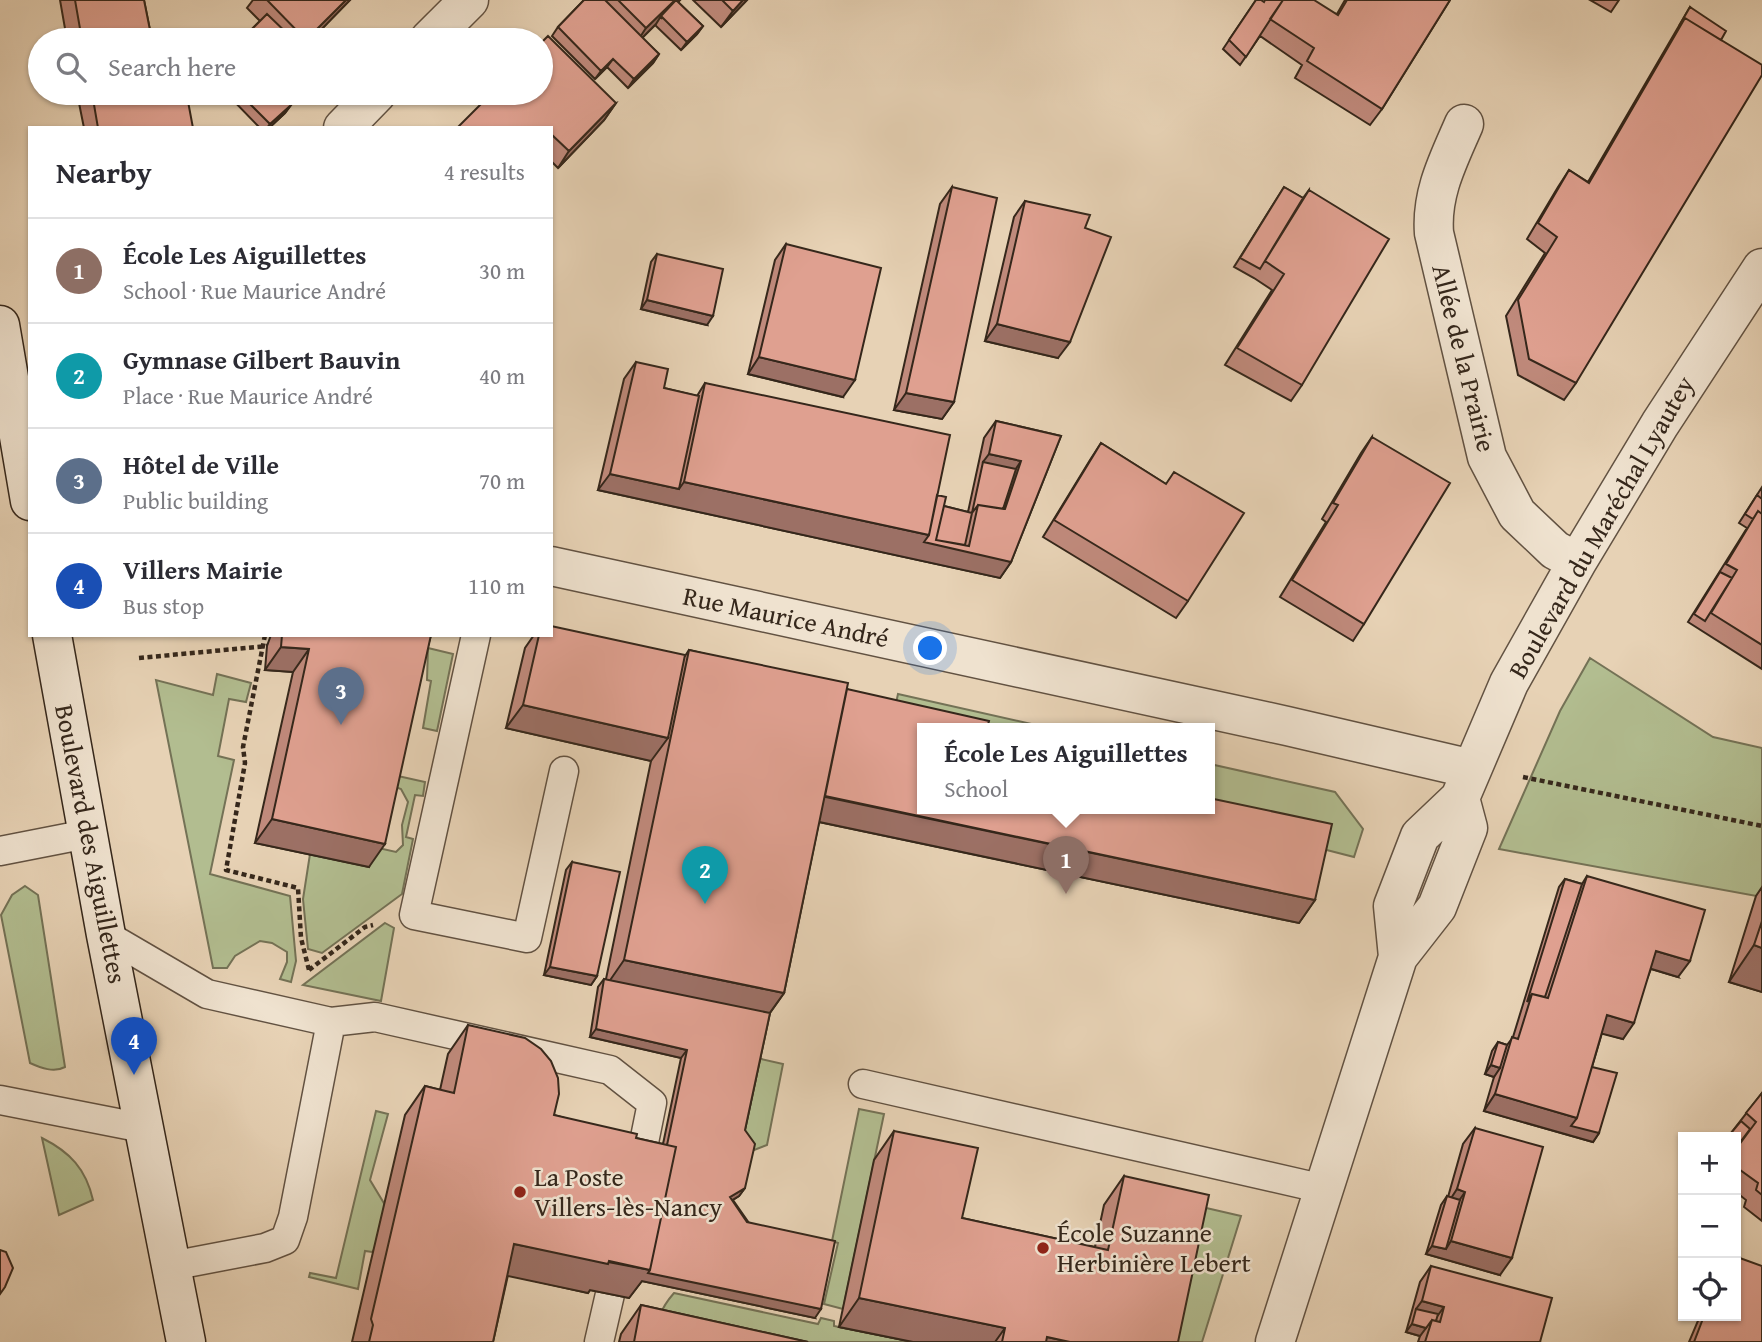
<!DOCTYPE html>
<meta charset="utf-8">
<style>
body{margin:0;font-family:"Gentium Book Plus",serif;background:#f2f2f3;color:#2b2b33}
.controls{position:absolute;right:21px;bottom:21px;display:grid;overflow:hidden;border-radius:0px;box-shadow:0 2px 5px #0004}
.controls button{width:63px;height:63px;display:grid;place-items:center;padding:0;border:0;border-bottom:2px solid #e1e1e2;background:#fff;color:#2b2b33;font:35px sans-serif}
.you{position:absolute;left:931px;top:649px;width:24px;height:24px;margin:-18px;border:5px solid #fff;border-radius:50%;background:#1a73e8;box-shadow:0 0 0 10px #1a73e833}
.badge{display:grid;place-items:center;width:46px;height:46px;border-radius:50%;background:#0b8043;color:#fff;font-size:23px;font-weight:700}
.pin{position:absolute;translate:-50% -58px;filter:drop-shadow(0 2px 4px #0008)}
.pin::after{content:'';position:absolute;top:37px;width:24px;height:21px;background:inherit;clip-path:polygon(0 0,100% 0,50% 100%)}
.popup{position:absolute;left:917px;top:723px;width:298px;height:91px;box-sizing:border-box;display:grid;place-content:center;border-radius:0px;background:#fff;filter:drop-shadow(0 2px 5px #0005);font-size:23px;white-space:nowrap;color:#7c7c81}
.popup b{font-size:26px;color:#2b2b33}
.popup::after{content:'';position:absolute;left:50%;top:100%;margin-left:-14px;border:14px solid transparent;border-top-color:#fff}
.list{margin:0;padding:0;list-style:none}
h2{display:flex;justify-content:space-between;align-items:center;height:91px;margin:0;padding:0 28px;font-size:30px}
h2 small{font-size:23px;font-weight:400;color:#7c7c81}
.list li{display:grid;grid-template-columns:46px 1fr auto;gap:21px;align-items:center;box-sizing:border-box;height:105px;padding:0 28px;border-top:2px solid #e1e1e2}
.list b{display:block;font-size:26px;white-space:nowrap}
.list p{margin:0;font-size:23px;white-space:nowrap;color:#7c7c81}
.list em{font-size:23px;font-style:normal;color:#7c7c81}
.icon{flex:none;width:38px;height:38px;fill:none;stroke:currentColor;stroke-width:2;stroke-linecap:round;stroke-linejoin:round}
.map{position:relative;flex:none;width:1762px;height:1342px;overflow:hidden}
.search{position:absolute;background:#fff;box-shadow:0 2px 5px #0004;left:28px;top:28px;width:525px;height:77px;display:flex;align-items:center;gap:18px;box-sizing:border-box;padding:0 24px;border-radius:38px;color:#7c7c81;font-size:26px}
.panel{position:absolute;background:#fff;box-shadow:0 2px 5px #0004;left:28px;top:126px;width:525px;height:511px;border-radius:0px}
.map>svg:first-child{display:block}
.green{fill:#b2bd90;stroke:#747256;stroke-width:2}
.lines{fill:none;stroke-linecap:round;stroke-linejoin:round}
.lane-casing{stroke:#625242;stroke-width:31}
.street-casing{stroke:#625242;stroke-width:41}
.secondary-casing{stroke:#35271b;stroke-width:41}
.path{stroke:#35271b;stroke-width:4.5;stroke-dasharray:5 3.5;stroke-linecap:butt}
.lane{stroke:#efe2cf;stroke-width:28}
.street{stroke:#efe2cf;stroke-width:38}
.secondary{stroke:#efe2cf;stroke-width:38}
.wall{fill:#c08a7c;stroke:#35271b;stroke-width:2}
.shaded-wall{fill:#9c7065;stroke:#35271b;stroke-width:2}
.building{fill:#dfa090;stroke:#35271b;stroke-width:2}
.poi-dot{fill:#8f2418;stroke:#efe2cf;stroke-width:2.5}
.labels{text-anchor:middle;stroke-width:5;stroke-linejoin:round;paint-order:stroke}
.street-label{font-size:26px;fill:#35271b;stroke:#efe2cf}
.poi-label{font-size:26px;fill:#35271b;stroke:#efe2cf;text-anchor:start}
</style>
<div class="map">
<svg width="1762" height="1342" viewBox="0 0 1762 1342">
<rect width="100%" height="100%" fill="#e7d2b5"/>
<filter id="stains"><feTurbulence type="fractalNoise" baseFrequency=".00286" numOctaves="4"/><feColorMatrix values="0 0 0 0 .2 0 0 0 0 .09 0 0 0 0 .02 0 0 0 .5 -.17"/></filter>
<radialGradient id="worn" r=".72"><stop offset=".6" stop-color="#630" stop-opacity="0"/><stop offset="1" stop-color="#630" stop-opacity=".3"/></radialGradient>
<path class="green" d="M428,648L453,654L437,731L423,728L431,681L427,680Z
M1590,658L1713,737L1762,748V897L1499,849L1560,711Z
M217,674L251,683L246,702L229,699L218,756L234,760L210,874L290,896L296,961L291,982L280,979L287,962V952L272,943L260,941L235,956L227,968H213L156,680L213,695Z
M898,694L1049,728L891,726Z
M1210,764L1335,792L1363,829L1354,857L1315,847L1210,808Z
M389,774L425,782L423,796L415,795L406,837L413,839L402,894L322,953L308,949L303,899L310,854L374,847L396,852L403,845L402,825L408,802L401,789L387,784Z
M25,886L38,895L65,1067C54,1073 41,1068 30,1063L1,915L12,895Z
M385,923L394,928L381,1001L303,985Z
M757,1058L783,1064L767,1145L749,1152L739,1138Z
M859,1109L884,1114L843,1309L824,1304L838,1243L832,1241Z
M376,1111L388,1114L370,1180L385,1205L376,1247L372,1252L365,1251L358,1289L309,1277L310,1273L336,1278Z
M42,1138C70,1152 86,1169 93,1200L59,1215Z
M1189,1204L1241,1216L1202,1342H1164Z
M674,1293L818,1324L821,1318L834,1321V1326L913,1342H657C656,1321 660,1309 674,1293Z"/>
<g class="lines">
<g class="lane-casing">
<path id="lane" d="M476,635L414,915L527,938L564,771
M0,851L87,834
M106,935L207,994L331,1022L293,1217L285,1240L265,1248L171,1266
M331,1022L375,1017L610,1070L652,1103L638,1172
M863,1084L1324,1189
M0,1100L143,1128
M599,1342L610,1294"/>
</g>
<g class="street-casing">
<path id="street" d="M429,40L469,0
M1464,124C1448,161 1431,193 1434,233L1487,457L1517,514L1555,550L1577,562
M343,128L377,93
M551,566L1287,726L1472,769
M1398,957L1393,906L1420,836L1460,798L1509,683L1577,562L1660,424L1762,268
M1275,1342L1398,957L1437,907L1468,828L1460,798"/>
</g>
<g class="secondary-casing">
<path id="secondary" d="M0,325L30,501
M52,635L106,935L186,1342"/>
</g>
<path class="path" d="M265,635L243,747L245,763L226,870L298,888L301,938L309,970
M139,658L267,646
M1523,777L1762,826
M309,970L365,927L373,925"/>
<use href="#lane" class="lane"/>
<use href="#street" class="street"/>
<use href="#secondary" class="secondary"/>
</g>
<path class="wall" d="M60,0H144L152,40H67Z
M253,0H350L311,40H241L260,21L247,8Z
M584,0H680L678,2L703,26L697,34L681,50L655,25L656,24L642,38L659,54L653,63L628,88L607,67L595,79L552,36L558,27Z
M693,0H747L721,27Z
M1256,0L1264,2L1337,14L1345,0H1450L1382,109L1370,125L1295,78L1302,65L1260,36L1240,65L1223,49Z
M1590,0H1619L1611,12Z
M1690,7L1721,40L1576,383L1564,400L1518,375L1506,316L1545,253L1527,239L1558,187L1569,170L1588,182Z
M77,93H162L164,100L193,128H84Z
M229,93H280L291,105L285,113L269,128H260L228,95Z
M616,103L604,120L558,168L551,161V128Z
M952,187L954,402L942,419L894,410L940,204Z
M1284,187L1303,198L1309,190L1302,385L1291,401L1225,365L1272,290L1254,278L1234,267Z
M1025,201L1085,228L1058,358L985,341L1014,217Z
M786,244L843,397L748,374L775,260Z
M657,254L707,325L641,309L651,262Z
M636,362L664,388L697,396L705,383L937,495L944,506L968,512L984,438L996,421L1061,436L1011,562L1000,578L598,490L624,379Z
M1372,437L1364,624L1353,641L1280,597L1326,522L1322,519L1361,453Z
M1101,443L1166,484L1188,601L1176,618L1043,537L1090,460Z
M1762,487V669L1688,622L1747,528L1739,523Z
M271,635H431L369,867L255,843L293,672L265,670L267,646Z
M534,635H551L685,656L689,650L847,689L922,728L1315,900L1299,923L819,822L784,993L770,1013L745,1130V1188L739,1196L733,1200L815,1318L642,1281L629,1298L590,1290L588,1293L508,1275L493,1342H352L405,1115L425,1086L440,1090L448,1054L468,1025L554,1115L636,1138L663,1144L681,1058L590,1037L598,987L604,979H606L651,761L506,728L525,648Z
M572,862L597,976L591,985L544,975L566,870Z
M1587,876L1678,977L1651,969L1623,1039L1602,1033L1592,1067L1599,1133L1593,1142L1484,1111L1494,1077L1485,1074L1492,1051L1498,1042L1507,1045L1513,1037L1559,887L1565,879L1582,884Z
M1762,887V992L1729,982L1756,896Z
M1762,1093V1221L1744,1207L1746,1200L1736,1192V1137H1728Z
M1475,1128L1500,1275L1426,1254L1441,1205L1447,1196L1448,1197L1463,1144Z
M894,1131L962,1218L1095,1247L1104,1205L1124,1176L1178,1342H913L839,1327L874,1160Z
M1737,1257L1762,1342H1689L1700,1316H1736V1259Z
M1431,1266L1540,1342H1418L1420,1336L1406,1332L1420,1282Z
M641,1305L808,1342H619L621,1334Z"/>
<path class="shaded-wall" d="M346,0H350L311,40H306Z
M675,0H680L662,18L661,16L656,24L635,45L646,28Z
M743,0H747L721,27L733,11Z
M703,26L697,34L681,50L687,42Z
M659,54L653,63L628,88L634,79Z
M613,59L607,67L595,79L601,71Z
M616,103L604,120L558,168L569,151Z
M291,105L285,113L269,128H267L270,124Z
M647,300L713,316L707,325L641,309Z
M997,324L1070,342L1058,358L985,341Z
M759,357L855,380L843,397L748,374Z
M906,393L954,402L942,419L894,410Z
M989,454L1021,461L1010,478L983,462Z
M610,474L679,489L684,482L929,535L1011,562L1000,578L598,490Z
M281,647L309,649L293,672L265,670Z
M523,705L668,738L651,761L506,728Z
M821,796L1315,900L1299,923L805,819Z
M272,819L385,844L369,867L255,843Z
M1754,945L1762,948V992L1729,982Z
M1656,951L1690,961L1678,977L1645,967Z
M624,960L784,993L764,1021L604,989Z
M550,967L597,976L591,985L544,975Z
M1607,1015L1634,1023L1623,1039L1595,1032Z
M596,1029L687,1050L681,1058L590,1037Z
M1491,1065L1500,1068L1494,1077L1485,1074Z
M1495,1094L1577,1118L1599,1133L1593,1142L1484,1111Z
M745,1188L739,1196L724,1205L730,1197Z
M1457,1189L1465,1192L1454,1208L1446,1206Z
M1451,1241L1512,1258L1500,1275L1426,1254L1432,1246L1446,1249Z
M514,1244L650,1270L821,1309L815,1318L642,1281L629,1298L590,1290L588,1293L494,1273Z
M859,1298L1005,1328L995,1342H913L839,1327Z
M1422,1301L1444,1307L1432,1323L1416,1309Z
M1412,1324L1426,1328L1420,1336L1406,1332Z
M1047,1337L1070,1342H1044Z"/>
<path class="building" d="M75,0H144L152,40H82Z
M267,0H346L306,40Z
M584,0H605L659,54L634,79L613,59L601,71L558,27Z
M618,0H675L646,28Z
M676,0L703,26L687,42L661,16Z
M722,0H743L733,11Z
M1256,0H1261L1264,2L1265,0H1283L1246,57L1229,40Z
M1283,0H1314L1338,15L1347,0H1450L1382,109L1307,61L1314,48L1270,19Z
M1690,7L1726,31L1721,40L1685,18L1679,26Z
M267,14L294,40H241Z
M1685,18L1762,65V75L1576,383L1529,359L1518,300L1557,237L1538,223L1569,170L1589,183Z
M548,36L616,103L569,151L551,134V128H457L492,93H541V43Z
M92,93H162L164,100L187,96L193,128H98Z
M239,93H280L291,105L270,124Z
M952,187L997,198L954,402L906,393Z
M1284,187L1303,198L1260,269L1240,258Z
M1309,190L1389,239L1302,385L1237,348L1284,274L1265,261Z
M1025,201L1090,215L1085,228L1111,237L1070,342L997,324Z
M786,244L881,268L855,380L759,357Z
M657,254L723,269L713,316L647,300Z
M636,362L668,369L664,388L699,396L679,489L610,474Z
M705,383L950,435L929,535L684,482Z
M996,421L1061,436L1011,562L924,542L929,535L937,495L946,497L936,540L969,546L978,505L1005,509L1021,461L989,454Z
M1372,437L1450,483L1364,624L1292,580L1338,505L1333,503Z
M1101,443L1166,484L1174,472L1244,513L1188,601L1054,520Z
M983,462L1016,469L1003,509L978,505L972,513Z
M1757,495L1762,499V514L1758,511L1753,519L1745,514Z
M944,506L972,513L965,545L936,540Z
M1758,511L1762,514V645L1711,613L1737,570L1726,564Z
M1720,572L1732,578L1705,621L1694,614Z
M551,626L685,655L668,738L523,705L539,635H551Z
M282,635H431L385,844L272,819L309,649L281,647Z
M689,650L848,683L784,993L624,960Z
M847,689L989,721L987,728H922V808H1209V798L1332,824L1315,900L825,796Z
M572,862L620,872L597,976L550,967Z
M1587,876L1705,910L1690,961L1656,951L1634,1023L1607,1015L1577,1118L1495,1094L1512,1037L1518,1039L1532,994L1548,998Z
M1565,879L1582,884L1545,997L1532,994L1527,1002Z
M1762,921V948L1754,945Z
M604,979L770,1013L745,1130L755,1144L745,1188L730,1197L747,1222L835,1241L821,1309L648,1273L650,1270L676,1147L667,1145L687,1050L596,1029Z
M468,1025L525,1038L541,1049L551,1061L558,1078L559,1094L554,1115L637,1134L636,1138L676,1147L650,1270L609,1261L608,1264L514,1244L493,1342H369L373,1325L371,1319L425,1086L454,1093Z
M1498,1042L1507,1045L1500,1068L1491,1065Z
M1592,1067L1617,1073L1599,1133L1571,1126L1577,1118Z
M1762,1093V1195L1756,1190L1758,1183L1736,1167V1149L1756,1122L1746,1113Z
M1741,1121L1750,1129L1741,1141L1731,1133Z
M1475,1128L1543,1147L1512,1258L1451,1241L1465,1192L1457,1189Z
M894,1131L978,1148L962,1218L1108,1250L1124,1176L1209,1195L1178,1342H1070L1047,1337L1046,1342H1002L1005,1328L859,1298Z
M1447,1196L1460,1200L1446,1249L1432,1246Z
M0,1250L6,1252L13,1268L5,1287L0,1294Z
M1737,1257L1762,1266V1342H1694L1704,1316L1715,1317V1316H1736V1261Z
M1431,1266L1552,1298L1540,1342H1425L1432,1320L1440,1322L1444,1307L1422,1301Z
M641,1305L808,1342H634Z
M1416,1309L1438,1314L1436,1321L1432,1320L1426,1328L1412,1324Z"/>
<g class="poi-dot">
<circle cx="520" cy="1192" r="7"/>
<circle cx="1043" cy="1248" r="7"/>
</g>
<g class="labels">
<g class="street-label">
<text transform="translate(1464 358) rotate(76)" y="9">Allée de la Prairie</text>
<text transform="translate(1601 527) rotate(-60)" y="9">Boulevard du Maréchal Lyautey</text>
<text transform="translate(786 617) rotate(12)" y="9">Rue Maurice André</text>
<text transform="translate(91 844) rotate(79)" y="9">Boulevard des Aiguillettes</text>
</g>
<g class="poi-label">
<text x="534" y="1186">La Poste<tspan x="534" dy="30">Villers-lès-Nancy</tspan></text>
<text x="1057" y="1242">École Suzanne<tspan x="1057" dy="30">Herbinière Lebert</tspan></text>
</g>
</g>
<rect width="100%" height="100%" filter="url(#stains)"/>
<rect width="100%" height="100%" fill="url(#worn)"/>
</svg>
<div class="controls">
<button>+</button>
<button>−</button>
<button><svg class="icon" aria-label="locate" viewBox="0 0 24 24"><circle cx="12" cy="12" r="6"/><path d="M12 2v4M12 18v4M2 12h4M18 12h4"/></svg></button>
</div>
<div class="you"></div>
<div class="pin badge" style="left:1066px;top:894px;background:#8d6e63">1</div>
<div class="popup"><b>École Les Aiguillettes</b>School</div>
<div class="pin badge" style="left:705px;top:904px;background:#0f9aa8">2</div>
<div class="pin badge" style="left:341px;top:725px;background:#5c6f8a">3</div>
<div class="pin badge" style="left:134px;top:1075px;background:#1a4fb4">4</div>
<div class="search"><svg class="icon" aria-label="search" viewBox="0 0 24 24"><circle cx="10" cy="10" r="6"/><path d="M15 15l6 6"/></svg>Search here</div>
<section class="panel">
<h2>Nearby<small>4 results</small></h2>
<ul class="list">
<li><span class="badge" style="background:#8d6e63">1</span><div><b>École Les Aiguillettes</b><p>School · Rue Maurice André</p></div><em>30 m</em></li>
<li><span class="badge" style="background:#0f9aa8">2</span><div><b>Gymnase Gilbert Bauvin</b><p>Place · Rue Maurice André</p></div><em>40 m</em></li>
<li><span class="badge" style="background:#5c6f8a">3</span><div><b>Hôtel de Ville</b><p>Public building</p></div><em>70 m</em></li>
<li><span class="badge" style="background:#1a4fb4">4</span><div><b>Villers Mairie</b><p>Bus stop</p></div><em>110 m</em></li>
</ul>
</section>
</div>
